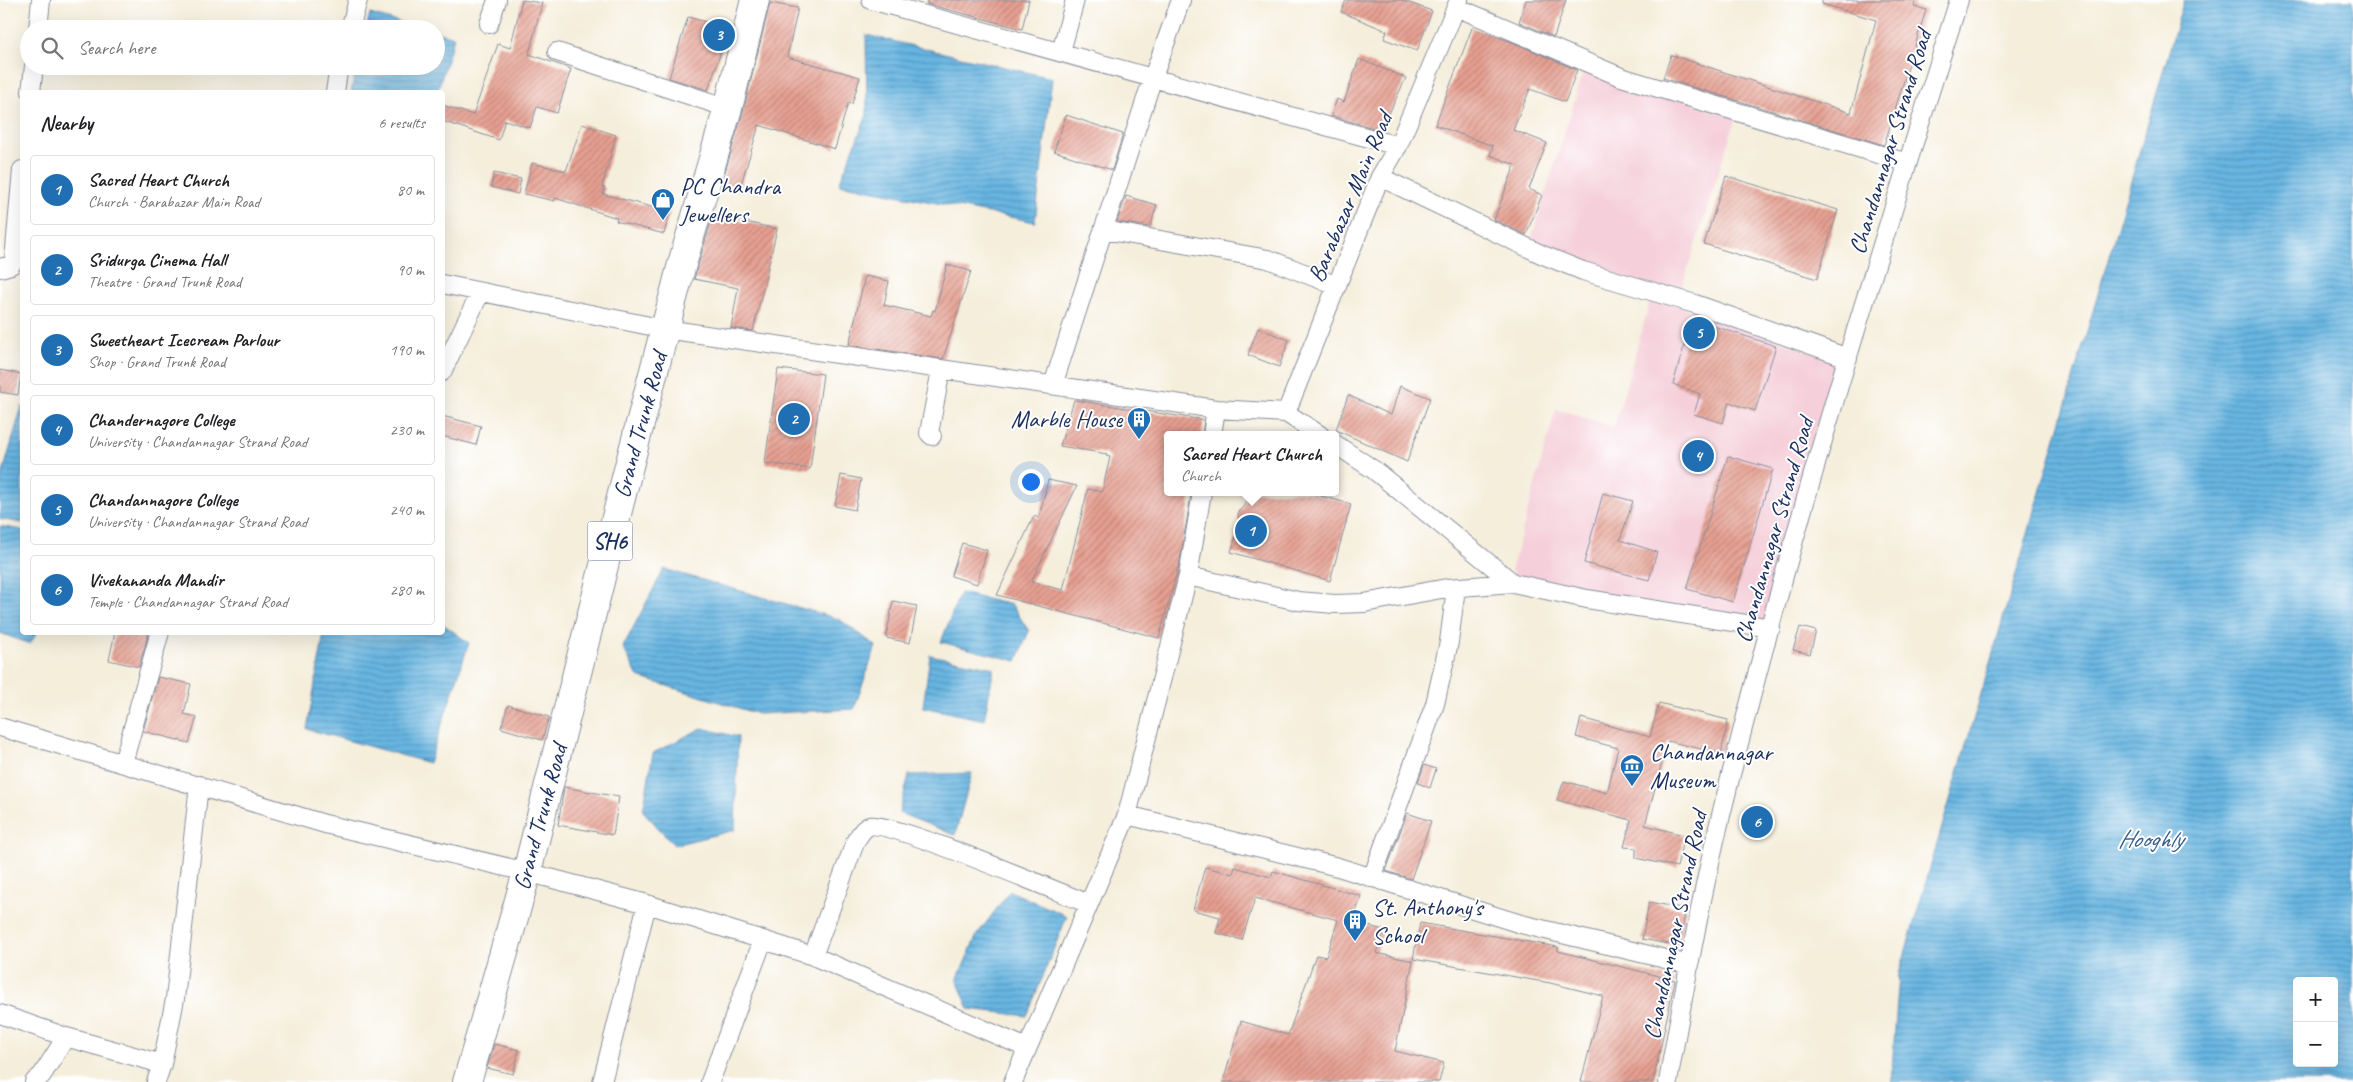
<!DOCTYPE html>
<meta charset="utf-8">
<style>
body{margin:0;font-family:Caveat,sans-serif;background:#f6f6f6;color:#202124}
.controls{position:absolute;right:15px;bottom:15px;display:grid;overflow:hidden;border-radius:5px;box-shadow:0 5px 20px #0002}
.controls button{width:45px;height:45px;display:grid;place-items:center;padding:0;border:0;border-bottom:1px solid #e0e0e0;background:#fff;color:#202124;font:25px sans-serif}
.you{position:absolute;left:1030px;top:481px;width:18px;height:18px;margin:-12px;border:4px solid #fff;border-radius:50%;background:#1a73e8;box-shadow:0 0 0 8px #1a73e833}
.badge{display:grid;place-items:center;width:32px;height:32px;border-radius:50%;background:#1f6fb2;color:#fff;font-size:16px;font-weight:700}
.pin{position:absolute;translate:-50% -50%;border:2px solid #fff;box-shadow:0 1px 5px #0006}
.popup{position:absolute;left:1164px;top:431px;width:175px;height:65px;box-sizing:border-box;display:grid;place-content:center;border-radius:5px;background:#fff;filter:drop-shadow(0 1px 4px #0005);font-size:16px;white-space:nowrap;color:#757577}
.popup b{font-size:19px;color:#202124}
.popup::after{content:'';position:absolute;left:50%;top:100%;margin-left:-10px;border:10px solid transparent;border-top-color:#fff}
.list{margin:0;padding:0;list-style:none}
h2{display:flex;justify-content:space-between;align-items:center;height:65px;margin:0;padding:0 20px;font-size:21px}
h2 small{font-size:16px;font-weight:400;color:#757577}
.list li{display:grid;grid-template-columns:32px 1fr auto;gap:15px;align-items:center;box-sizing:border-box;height:70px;margin:0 10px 10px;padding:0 10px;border:1px solid #e0e0e0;border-radius:5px}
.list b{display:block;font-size:19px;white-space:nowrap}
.list p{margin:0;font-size:16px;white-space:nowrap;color:#757577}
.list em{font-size:16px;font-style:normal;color:#757577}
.icon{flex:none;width:28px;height:28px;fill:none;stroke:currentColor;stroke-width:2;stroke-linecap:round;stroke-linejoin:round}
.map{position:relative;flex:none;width:2353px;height:1082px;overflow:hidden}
.search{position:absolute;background:#fff;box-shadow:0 5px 20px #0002;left:20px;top:20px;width:425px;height:55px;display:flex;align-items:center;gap:12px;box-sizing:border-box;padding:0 18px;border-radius:28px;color:#757577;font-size:19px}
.panel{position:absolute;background:#fff;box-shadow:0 5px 20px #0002;left:20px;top:90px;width:425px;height:545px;border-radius:5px}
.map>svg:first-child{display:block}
.built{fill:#f5cfda}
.water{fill:url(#water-rules);stroke:#4172a0;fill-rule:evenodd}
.building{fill:url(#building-hatch)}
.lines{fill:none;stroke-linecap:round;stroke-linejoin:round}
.street-casing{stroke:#888e9c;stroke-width:20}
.primary-casing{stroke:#888e9c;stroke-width:30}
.street{stroke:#fff;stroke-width:18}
.primary{stroke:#fff;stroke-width:28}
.labels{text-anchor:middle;stroke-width:4;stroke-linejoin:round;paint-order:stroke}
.shield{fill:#fff;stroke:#5f6d8e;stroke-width:1}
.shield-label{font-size:22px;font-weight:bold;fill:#1b2f5e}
.street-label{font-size:24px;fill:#1b2f5e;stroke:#fff}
.poi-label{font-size:24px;fill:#1b2f5e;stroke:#fff;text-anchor:start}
.water-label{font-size:25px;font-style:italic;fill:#365e8c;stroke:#fff}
</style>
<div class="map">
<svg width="2353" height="1082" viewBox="0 0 2353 1082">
<defs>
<pattern id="water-rules" width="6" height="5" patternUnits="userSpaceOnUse" patternTransform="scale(1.25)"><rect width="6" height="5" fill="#67b5e1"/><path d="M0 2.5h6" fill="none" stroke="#5494ba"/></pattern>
<pattern id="building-hatch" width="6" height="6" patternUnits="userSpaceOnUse" patternTransform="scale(1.25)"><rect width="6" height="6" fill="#e7a091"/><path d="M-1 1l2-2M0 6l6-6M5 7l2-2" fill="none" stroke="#ba837a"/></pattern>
</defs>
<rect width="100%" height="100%" fill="#fff"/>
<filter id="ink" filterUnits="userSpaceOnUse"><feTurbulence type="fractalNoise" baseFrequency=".02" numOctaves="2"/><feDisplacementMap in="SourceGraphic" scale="10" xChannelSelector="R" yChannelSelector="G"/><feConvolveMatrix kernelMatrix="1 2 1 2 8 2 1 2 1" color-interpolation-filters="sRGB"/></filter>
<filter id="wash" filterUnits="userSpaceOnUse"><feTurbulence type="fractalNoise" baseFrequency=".0096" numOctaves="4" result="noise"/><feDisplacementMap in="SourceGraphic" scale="20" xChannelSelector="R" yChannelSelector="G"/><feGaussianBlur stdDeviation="1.12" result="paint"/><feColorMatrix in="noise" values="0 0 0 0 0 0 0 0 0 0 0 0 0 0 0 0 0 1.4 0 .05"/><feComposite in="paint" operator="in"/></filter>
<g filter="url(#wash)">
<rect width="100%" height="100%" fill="#f5eedb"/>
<path class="built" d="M1585,67L1736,118L1676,305L1839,361L1765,622L1519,579L1511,571L1556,409L1614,427L1651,298L1530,243Z"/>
<path class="water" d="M2184,0H2353V1082H1891L1899,974ZM2297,981H2334V1063H2297Z
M370,14L424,29H366Z
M436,32L454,37L437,92H351L357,66H436Z
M866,35L1052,78L1035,222L839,184L867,115Z
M22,406V523L0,519V483Z
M0,526L22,530V632L37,633L30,644L0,633Z
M664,569L839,619L876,646L854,709L758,714L638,677L623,647Z
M960,593L1012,605L1029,631L1017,661L941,642Z
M443,624L469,643L429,763L307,729L324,633L442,632Z
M930,655L994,668L984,720L923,707Z
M702,728L738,737L735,830L674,845L643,811L653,753Z
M972,773L955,835L899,813L909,775Z
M1010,891L1067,916L1027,1016L969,1009L957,980L977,935Z"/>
<g id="blocks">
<path class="building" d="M522,0L542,3L529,54L571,69L557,113L537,107L530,128L505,120L499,140L442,121V105L473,115L498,44L510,48Z
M927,0H1029L1022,29L927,4Z
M1346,0H1401L1432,11L1417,51L1384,39L1387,31L1341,12Z
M1526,0H1566L1554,37L1519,22Z
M1822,0H1916L1914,6L1926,10L1884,145L1663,78L1671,55L1851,113L1876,20L1822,4Z
M770,3L798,8L787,57L860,77L852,104L848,103L835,149L759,125L739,191L721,185L743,112Z
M688,17L729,28L708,90L669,78Z
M1472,28L1512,42L1577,70L1565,102L1530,89L1513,130L1547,143L1529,189L1542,195L1526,235L1494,220L1515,165L1490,155L1493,146L1435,125Z
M1359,59L1406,78L1381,130L1331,116L1337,99L1344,102Z
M1066,115L1123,134L1112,170L1054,151Z
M582,124L616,135L602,187L605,188L603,194L670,212L664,234L616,221L617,218L555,198V201L524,194L532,163L566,171Z
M494,173L521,179L518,194L491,187Z
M1726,176L1838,210L1817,279L1704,244Z
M1126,196L1157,205L1150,227L1117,222Z
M713,215L777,229L753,331L731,328L738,288L694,279Z
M947,265L971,271L943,359L849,345L865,276L889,281L884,305L931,316L933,310L935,311Z
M1692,319L1776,346L1755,411L1729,402L1723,423L1694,414L1700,394L1673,384Z
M1258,328L1289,340L1279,367L1248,355Z
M778,369L823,374L810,469L765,463Z
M0,370L21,374L18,395L0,392Z
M1400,386L1430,398L1407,462L1336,430L1348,395L1391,415Z
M1074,400L1204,420L1202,435H1167V492L1191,495L1180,561L1159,638L997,595L1034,516L1039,518L1048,480L1077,486L1031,582L1063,590L1088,489L1102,492L1110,457L1106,456L1107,454L1060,446Z
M442,416L481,426L476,445L442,436Z
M1728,456L1773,469L1733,602L1687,589Z
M841,475L861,479L855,510L835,506Z
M1248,492H1306L1351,504L1330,581L1231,552L1239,527L1238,512L1244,506Z
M1603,493L1633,501L1620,540L1657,552L1649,580L1584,563Z
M962,543L987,550L977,584L951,576Z
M893,601L917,606L910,643L886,638Z
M1800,627L1816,631L1810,654L1793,650Z
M115,632H149L139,667L109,660Z
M158,677L191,684L184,714L197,717L189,743L143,731Z
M1659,703L1728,720L1721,754L1668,741L1645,825L1684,835L1677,867L1636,858V848L1624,847L1631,820L1557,800L1564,781L1607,793L1618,748L1576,737L1581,718L1650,737Z
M508,705L549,717L542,740L501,728Z
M1424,765L1436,769L1430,788L1418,783Z
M564,787L619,797L613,835L558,825Z
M1407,813L1431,821L1411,879L1386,871Z
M1205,867L1233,874L1235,867L1271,877L1273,871L1361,896L1353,922L1384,930L1376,953L1413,961L1395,1051L1444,1063L1439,1082H1223L1241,1021L1288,1035L1316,955L1326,957L1338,920L1255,898L1242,940L1216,933L1220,917L1193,910Z
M1649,902L1686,909L1679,946L1642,939Z
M1420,923L1558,947V951L1675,980L1653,1082H1581L1603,996L1550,983L1413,959Z
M494,1044L519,1050L513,1074L487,1068Z"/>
</g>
</g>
<g filter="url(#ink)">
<use href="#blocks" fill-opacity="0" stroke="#888e9c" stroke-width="1"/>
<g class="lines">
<g class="street-casing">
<path id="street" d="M871,0L1398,146
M1456,7L1621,77L1908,163
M489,24L497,0
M38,29L41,0
M350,29L358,0
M557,52L728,108
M1061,52L1075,0
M31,92L34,66
M335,92L339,66
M1380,177L1543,255L1583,271L1695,304L1848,358
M1104,230L1268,259L1337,286
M0,268L11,265L14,260L22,170
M442,284L665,329L1216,409L1286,413L1320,435
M442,372L480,293
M1053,385L1153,77L1181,0
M1286,413L1380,177L1398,146L1459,0
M1212,435L1216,409
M932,436L929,433L941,370
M1335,444L1374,470L1513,583L1587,599L1771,628
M1188,576L1298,601L1335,604L1364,603L1447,588L1513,583
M0,727L325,824L527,872L647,904L763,940L813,956L1027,1048
M123,763L160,632
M1127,815L1338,867L1521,924L1690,965
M1372,878L1435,704L1449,642L1456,588
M813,956L856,840C860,835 862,829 869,826C889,820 1058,892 1089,904
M0,1014L66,1037L162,1064
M34,1082L42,1075L66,1037
M156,1082L162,1064L175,999L199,785
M602,1082L647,904
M710,1082L763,940
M1013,1082L1127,815L1188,576L1202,492
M1668,1082C1684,992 1700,900 1722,811C1789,538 1874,268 1959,0"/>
</g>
<g class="primary-casing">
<path id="primary" d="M467,1082L527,872L630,462L682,264L728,108L755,0"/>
</g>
<use href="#street" class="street"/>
<use href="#primary" class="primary"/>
</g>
</g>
<defs>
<g id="shop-pin" transform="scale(1.25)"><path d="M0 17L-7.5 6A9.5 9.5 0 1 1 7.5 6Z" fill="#1f6fb2" stroke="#fff"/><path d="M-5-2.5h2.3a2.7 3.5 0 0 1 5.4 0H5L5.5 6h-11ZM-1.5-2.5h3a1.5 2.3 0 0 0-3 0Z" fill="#fff"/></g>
<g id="building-pin" transform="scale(1.25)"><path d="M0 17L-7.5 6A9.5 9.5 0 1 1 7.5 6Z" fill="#1f6fb2" stroke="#fff"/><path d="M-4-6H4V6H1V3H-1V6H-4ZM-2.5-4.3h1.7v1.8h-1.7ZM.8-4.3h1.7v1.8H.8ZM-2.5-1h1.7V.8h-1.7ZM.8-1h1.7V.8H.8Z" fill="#fff"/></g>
<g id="museum-pin" transform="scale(1.25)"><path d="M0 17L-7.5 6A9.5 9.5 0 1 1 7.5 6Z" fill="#1f6fb2" stroke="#fff"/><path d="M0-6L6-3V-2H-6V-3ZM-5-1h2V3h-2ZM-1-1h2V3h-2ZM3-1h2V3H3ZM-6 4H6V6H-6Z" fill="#fff"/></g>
</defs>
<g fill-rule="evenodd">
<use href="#shop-pin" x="663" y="200"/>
<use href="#building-pin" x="1139" y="419"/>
<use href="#museum-pin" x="1632" y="766"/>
<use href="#building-pin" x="1355" y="921"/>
</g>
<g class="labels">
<rect class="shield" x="587.5" y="521.5" width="45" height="39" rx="4"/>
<g class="shield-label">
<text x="610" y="549">SH6</text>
</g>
<g class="street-label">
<text transform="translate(1890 142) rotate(-73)" y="8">Chandannagar Strand Road</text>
<text transform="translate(1350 197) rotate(-67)" y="8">Barabazar Main Road</text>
<text transform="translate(640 425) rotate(-75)" y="8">Grand Trunk Road</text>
<text transform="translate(1774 530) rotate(-74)" y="8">Chandannagar Strand Road</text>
<text transform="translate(540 817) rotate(-75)" y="8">Grand Trunk Road</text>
<text transform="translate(1675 925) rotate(-78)" y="8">Chandannagar Strand Road</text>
</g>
<g class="poi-label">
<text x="680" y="194">PC Chandra<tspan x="680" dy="28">Jewellers</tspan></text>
<text x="1122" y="427" text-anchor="end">Marble House</text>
<text x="1650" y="760">Chandannagar<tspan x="1650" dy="28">Museum</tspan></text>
<text x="1372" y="915">St. Anthony's<tspan x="1372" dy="28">School</tspan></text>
</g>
<g class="water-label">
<text x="2150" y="847">Hooghly</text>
</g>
</g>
</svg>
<div class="controls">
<button>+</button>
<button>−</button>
</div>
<div class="you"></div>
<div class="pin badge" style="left:1251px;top:531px">1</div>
<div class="popup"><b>Sacred Heart Church</b>Church</div>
<div class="pin badge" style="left:794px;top:419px">2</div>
<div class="pin badge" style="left:719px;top:35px">3</div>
<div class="pin badge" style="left:1698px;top:456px">4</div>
<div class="pin badge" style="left:1699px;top:333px">5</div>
<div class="pin badge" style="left:1757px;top:822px">6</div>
<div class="search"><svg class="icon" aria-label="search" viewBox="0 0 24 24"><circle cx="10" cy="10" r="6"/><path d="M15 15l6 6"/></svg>Search here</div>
<section class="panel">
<h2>Nearby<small>6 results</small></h2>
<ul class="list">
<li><span class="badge">1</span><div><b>Sacred Heart Church</b><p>Church · Barabazar Main Road</p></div><em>80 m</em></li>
<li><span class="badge">2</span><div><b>Sridurga Cinema Hall</b><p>Theatre · Grand Trunk Road</p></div><em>90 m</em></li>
<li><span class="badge">3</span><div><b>Sweetheart Icecream Parlour</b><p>Shop · Grand Trunk Road</p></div><em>190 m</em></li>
<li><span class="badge">4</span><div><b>Chandernagore College</b><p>University · Chandannagar Strand Road</p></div><em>230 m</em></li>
<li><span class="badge">5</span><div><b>Chandannagore College</b><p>University · Chandannagar Strand Road</p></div><em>240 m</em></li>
<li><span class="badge">6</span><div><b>Vivekananda Mandir</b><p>Temple · Chandannagar Strand Road</p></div><em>280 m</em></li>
</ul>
</section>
</div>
